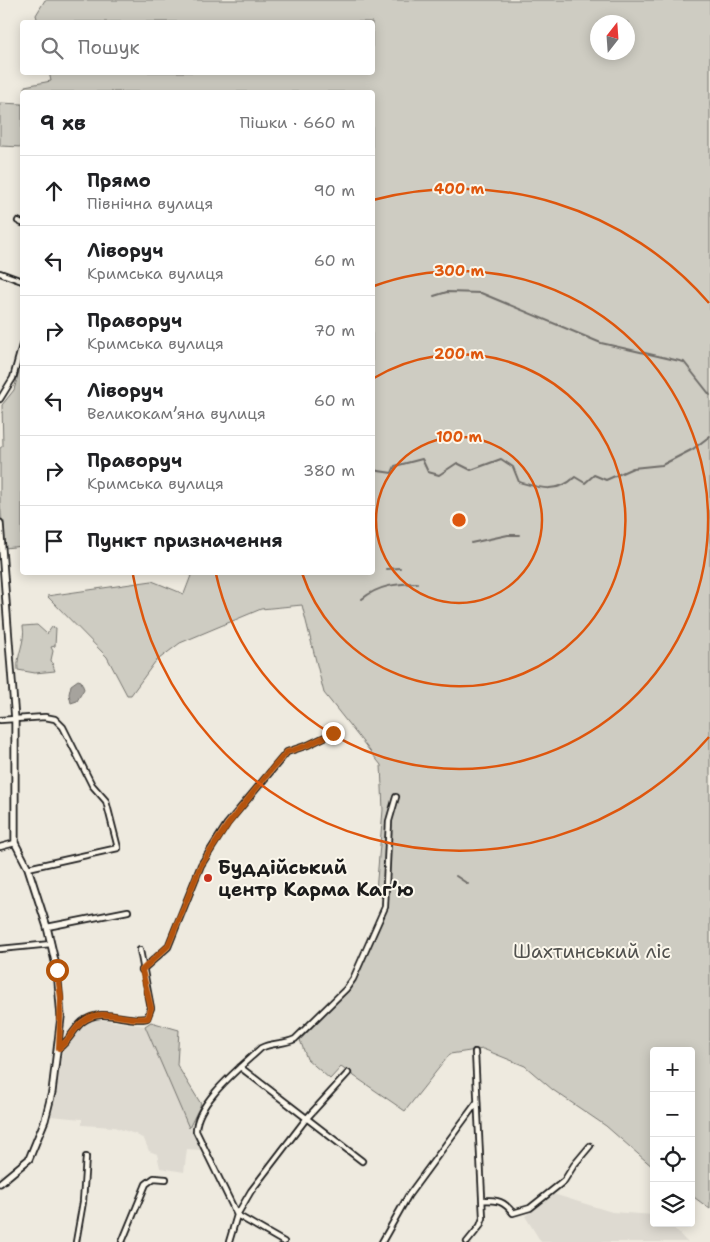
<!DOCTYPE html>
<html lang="uk">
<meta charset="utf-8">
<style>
body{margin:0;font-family:"Shantell Sans",sans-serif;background:#f6f6f6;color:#202124}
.controls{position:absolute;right:15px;bottom:15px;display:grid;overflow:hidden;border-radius:5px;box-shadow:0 2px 12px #0003}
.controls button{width:45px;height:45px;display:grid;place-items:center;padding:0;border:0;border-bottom:1px solid #e0e0e0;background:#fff;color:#202124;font:25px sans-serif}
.compass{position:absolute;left:590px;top:15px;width:45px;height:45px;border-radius:50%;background:#fff;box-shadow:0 2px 12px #0003;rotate:17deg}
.stop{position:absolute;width:15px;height:15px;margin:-11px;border:4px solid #b45309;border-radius:50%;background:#fff}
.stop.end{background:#b45309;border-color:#fff;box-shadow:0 1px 5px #0008}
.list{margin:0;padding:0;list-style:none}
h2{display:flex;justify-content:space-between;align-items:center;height:65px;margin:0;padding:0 20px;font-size:21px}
h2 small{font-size:16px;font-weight:400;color:#757577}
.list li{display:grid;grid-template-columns:32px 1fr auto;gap:15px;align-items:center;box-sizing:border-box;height:70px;padding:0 20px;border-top:1px solid #e0e0e0}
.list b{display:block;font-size:19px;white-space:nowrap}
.list p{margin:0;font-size:16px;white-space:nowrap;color:#757577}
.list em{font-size:16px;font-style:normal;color:#757577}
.icon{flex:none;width:28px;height:28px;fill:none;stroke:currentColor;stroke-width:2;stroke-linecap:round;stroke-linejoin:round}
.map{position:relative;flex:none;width:710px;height:1242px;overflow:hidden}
.search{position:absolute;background:#fff;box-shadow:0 2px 12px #0003;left:20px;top:20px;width:355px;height:55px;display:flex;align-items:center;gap:12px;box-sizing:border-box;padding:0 18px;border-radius:5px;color:#757577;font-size:19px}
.panel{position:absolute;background:#fff;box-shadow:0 2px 12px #0003;left:20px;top:90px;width:355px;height:485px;border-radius:5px}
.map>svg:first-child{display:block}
.built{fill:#dedad1}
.green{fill:#ceccc2;stroke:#75746f;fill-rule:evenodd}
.water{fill:#a6a39d;stroke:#6f6d69}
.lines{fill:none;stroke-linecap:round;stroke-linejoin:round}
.stream{stroke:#6f6d69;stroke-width:2}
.minor-casing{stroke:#1c1c1c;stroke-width:8}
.tertiary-casing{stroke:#1c1c1c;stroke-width:9}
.minor{stroke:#fbf7ec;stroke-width:4.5}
.tertiary{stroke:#fbf7ec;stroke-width:5.5}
.route{stroke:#b45309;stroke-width:6}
.ring{fill:none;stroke:#de560d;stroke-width:2.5}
.poi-dot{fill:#c8321e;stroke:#fbf7ec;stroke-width:2}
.labels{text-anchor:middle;stroke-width:4;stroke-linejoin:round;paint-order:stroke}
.poi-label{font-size:19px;font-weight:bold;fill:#1c1c1c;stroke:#fbf7ec;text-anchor:start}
.park-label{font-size:19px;fill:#51514e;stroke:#fbf7ec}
.centre{fill:#de560d;stroke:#fbf7ec;stroke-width:2.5}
.ring-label{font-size:15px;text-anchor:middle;font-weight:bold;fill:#de560d;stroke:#fbf7ec;stroke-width:4;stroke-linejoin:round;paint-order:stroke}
</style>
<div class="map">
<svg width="710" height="1242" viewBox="0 0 710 1242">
<rect width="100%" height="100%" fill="#eeeadf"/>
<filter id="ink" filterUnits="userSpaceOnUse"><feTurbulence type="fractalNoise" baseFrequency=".02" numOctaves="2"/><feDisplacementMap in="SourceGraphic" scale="10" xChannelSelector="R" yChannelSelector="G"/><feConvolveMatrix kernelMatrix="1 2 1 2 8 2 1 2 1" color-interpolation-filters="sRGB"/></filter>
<g filter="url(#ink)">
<path class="built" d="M97,1019L145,1026L201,1150L187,1149L184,1172L160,1168L157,1154L149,1151L144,1139L135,1134L114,1127L82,1125V1119L50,1116L63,1050L86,1022Z
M553,1194L612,1212L654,1215V1223H669L687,1242H541L525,1216Z"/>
<path class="green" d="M45,0H710V1209L691,1195V1051H654V1168L606,1126L553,1090L525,1066L483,1049L450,1054L405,1111L341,1067L330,1079L307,1059L300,1040L353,985L388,905L376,891L383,810L381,765L324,693L302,605L261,609L180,643L155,662L131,695H127L107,657L47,596L152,581L184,594L192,573L372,572V92H25V86L51,81L49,72H372V22H38L36,15ZM598,22H628V52H598Z
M0,103L22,104V147L0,146Z
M22,360V546L5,548L0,504V448L3,446L2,405L14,390Z
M37,625L47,634L52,627L56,628L55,646L51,647L53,651L51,660L55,671L35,673L18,670C16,655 26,642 23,626Z
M151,1022L179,1030L177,1065L201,1104L189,1128L145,1026Z"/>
<path class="water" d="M78,680L81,681L84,689L77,701L71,703L69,694L71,685Z"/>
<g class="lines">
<path class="stream" d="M434,296L447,292L481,293L601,343L684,362L710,395
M372,470L392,473L395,466L422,459L428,472L439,475L457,463L471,470L501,459L513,467L519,482C540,488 557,494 575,477L585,483L594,475L606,480L633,468L662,465L693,449L710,436
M471,543L508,535H519
M387,569L400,568
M362,599C379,585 396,584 417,583
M456,876L468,884"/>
<g class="minor-casing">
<path id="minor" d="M18,221L22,223
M0,273L22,281
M0,399L13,378L22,345
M0,720L45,717L55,719L63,727L92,785L106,801L118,848L28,868
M0,847L15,843
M47,927L128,911
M0,949L51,944
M142,970L168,947L201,865L227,824L287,752L308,745L333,733
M59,1048C69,1041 73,1030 82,1022C103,1006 126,1023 147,1018L151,1008L140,950
M240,1067L362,1161
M483,1200C498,1200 504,1201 513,1213L530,1208L564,1181L574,1165L590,1146
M76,1242L83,1202L86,1157
M122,1242L146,1184L154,1178L166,1179
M229,1242L237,1215L251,1191L306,1119L348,1073
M284,1242L237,1215L196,1131C196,1102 241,1067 261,1048C272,1042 283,1045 295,1039L346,989L353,979L385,907L389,821L396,797
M382,1242L408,1196L477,1102
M467,1242L480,1226L483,1218L475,1052"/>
</g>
<g class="tertiary-casing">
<path id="tertiary" d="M0,523L15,720V843L28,868L47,927L57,970L61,1017L52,1092L45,1120L29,1159L0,1183"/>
</g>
<use href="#minor" class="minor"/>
<use href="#tertiary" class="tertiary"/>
</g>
</g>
<g class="lines" filter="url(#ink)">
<path class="route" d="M57,970L61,998L59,1048C69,1041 73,1030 82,1022C102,1006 126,1022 148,1018L151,1008L142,970L168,946L201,865L228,824L272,769L287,752L308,745L333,733"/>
</g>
<g class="ring">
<circle cx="459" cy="520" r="83"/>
<path d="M374 378A166 166 0 1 1 302 573"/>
<path d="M374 286A249 249 0 1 1 216 574"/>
<path d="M709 737A331 331 0 0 1 133 575M373 200A331 331 0 0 1 709 303"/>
</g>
<circle class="poi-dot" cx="208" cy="878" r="5"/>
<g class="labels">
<g class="poi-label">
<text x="218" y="874">Буддійський<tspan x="218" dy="22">центр Карма Кагʼю</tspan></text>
</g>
<g class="park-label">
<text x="592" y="958">Шахтинський ліс</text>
</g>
</g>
<circle cx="459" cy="520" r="8" class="centre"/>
<g class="ring-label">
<text x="459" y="194">400 m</text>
<text x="459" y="276">300 m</text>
<text x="459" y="359">200 m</text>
<text x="459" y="442">100 m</text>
</g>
</svg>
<div class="controls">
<button>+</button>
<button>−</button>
<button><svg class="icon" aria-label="locate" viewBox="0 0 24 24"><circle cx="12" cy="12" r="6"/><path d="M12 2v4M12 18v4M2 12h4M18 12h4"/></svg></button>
<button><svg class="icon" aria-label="layers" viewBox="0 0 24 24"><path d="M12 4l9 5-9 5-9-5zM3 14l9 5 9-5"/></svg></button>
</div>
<svg class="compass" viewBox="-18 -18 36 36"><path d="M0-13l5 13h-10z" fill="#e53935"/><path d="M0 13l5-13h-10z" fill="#757577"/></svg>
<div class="stop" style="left:57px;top:970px"></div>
<div class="stop end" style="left:333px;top:733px"></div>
<div class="search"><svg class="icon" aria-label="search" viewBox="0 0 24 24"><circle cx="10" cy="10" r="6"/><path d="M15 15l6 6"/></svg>Пошук</div>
<section class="panel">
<h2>9 хв<small>Пішки · 660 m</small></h2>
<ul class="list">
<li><svg class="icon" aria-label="ahead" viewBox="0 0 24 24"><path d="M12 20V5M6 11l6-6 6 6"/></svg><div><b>Прямо</b><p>Північна вулиця</p></div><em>90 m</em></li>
<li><svg class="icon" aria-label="left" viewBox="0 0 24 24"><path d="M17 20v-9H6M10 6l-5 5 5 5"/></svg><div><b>Ліворуч</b><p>Кримська вулиця</p></div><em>60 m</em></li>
<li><svg class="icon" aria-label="right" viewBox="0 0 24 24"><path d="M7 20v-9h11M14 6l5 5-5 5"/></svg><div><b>Праворуч</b><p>Кримська вулиця</p></div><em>70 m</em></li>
<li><svg class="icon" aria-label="left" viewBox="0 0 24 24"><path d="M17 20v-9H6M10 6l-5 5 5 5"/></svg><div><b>Ліворуч</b><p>Великокамʼяна вулиця</p></div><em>60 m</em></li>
<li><svg class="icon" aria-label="right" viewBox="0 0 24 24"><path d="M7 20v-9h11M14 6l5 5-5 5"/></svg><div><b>Праворуч</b><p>Кримська вулиця</p></div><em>380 m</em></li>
<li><svg class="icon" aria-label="arrive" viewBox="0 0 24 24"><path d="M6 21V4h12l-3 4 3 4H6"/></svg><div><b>Пункт призначення</b></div></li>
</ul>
</section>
</div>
